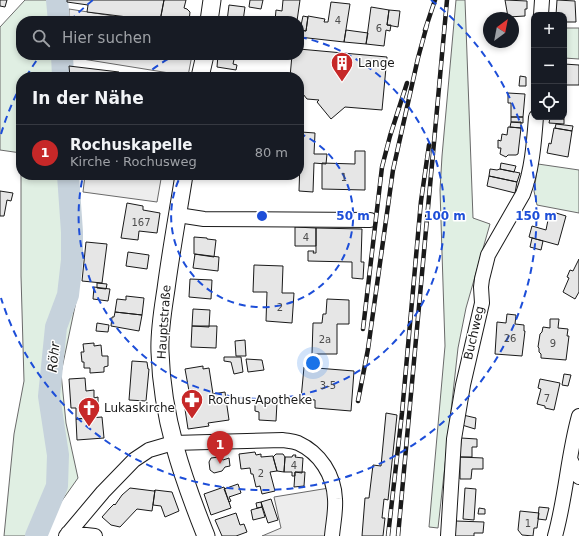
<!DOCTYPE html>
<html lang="de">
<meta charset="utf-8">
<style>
body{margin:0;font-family:"DejaVu Sans",sans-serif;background:#242831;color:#f1f3f6}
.controls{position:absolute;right:12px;top:12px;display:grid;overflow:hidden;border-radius:8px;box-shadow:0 2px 6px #0003}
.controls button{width:36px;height:36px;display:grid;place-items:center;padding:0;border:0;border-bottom:1px solid #363941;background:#171b24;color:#f1f3f6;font:20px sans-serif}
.compass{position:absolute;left:483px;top:12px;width:36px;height:36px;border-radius:50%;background:#171b24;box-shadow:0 2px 6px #0003;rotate:32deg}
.you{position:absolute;left:313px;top:363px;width:14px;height:14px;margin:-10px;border:3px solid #fff;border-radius:50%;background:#1a73e8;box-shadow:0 0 0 6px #1a73e833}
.badge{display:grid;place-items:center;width:26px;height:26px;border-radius:50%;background:#c62828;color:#fff;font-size:13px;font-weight:700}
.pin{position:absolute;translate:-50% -33px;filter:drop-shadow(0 1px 2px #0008)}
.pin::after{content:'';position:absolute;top:21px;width:14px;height:12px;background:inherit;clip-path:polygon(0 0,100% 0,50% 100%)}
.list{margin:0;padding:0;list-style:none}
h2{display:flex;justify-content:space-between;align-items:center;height:52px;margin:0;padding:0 16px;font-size:17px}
h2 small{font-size:13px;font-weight:400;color:#9ea1a6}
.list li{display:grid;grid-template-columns:26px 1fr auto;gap:12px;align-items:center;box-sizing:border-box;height:56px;padding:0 16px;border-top:1px solid #363941}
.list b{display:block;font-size:15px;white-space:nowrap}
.list p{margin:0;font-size:13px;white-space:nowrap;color:#9ea1a6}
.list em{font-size:13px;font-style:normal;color:#9ea1a6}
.icon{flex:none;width:22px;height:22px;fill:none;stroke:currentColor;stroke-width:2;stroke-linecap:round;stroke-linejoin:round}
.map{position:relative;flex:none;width:579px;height:536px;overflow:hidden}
.search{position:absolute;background:#171b24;box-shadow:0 2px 6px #0003;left:16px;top:16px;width:288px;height:44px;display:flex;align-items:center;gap:10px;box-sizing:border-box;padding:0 14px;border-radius:16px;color:#9ea1a6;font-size:15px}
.panel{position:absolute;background:#171b24;box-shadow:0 2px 6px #0003;left:16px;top:72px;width:288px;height:108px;border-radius:16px}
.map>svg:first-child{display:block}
.green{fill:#e0efe3;stroke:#6a6a6a}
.parking{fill:#ededed;stroke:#6a6a6a}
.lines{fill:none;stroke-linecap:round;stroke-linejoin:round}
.river{stroke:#c6d2dc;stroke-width:22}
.building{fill:#e6e6e6;stroke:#1a1a1a}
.minor-casing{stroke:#1a1a1a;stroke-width:16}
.major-casing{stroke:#1a1a1a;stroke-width:19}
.minor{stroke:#fff;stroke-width:14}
.major{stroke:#fff;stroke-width:17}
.rail-casing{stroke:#1a1a1a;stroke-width:4.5}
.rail{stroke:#fff;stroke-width:3;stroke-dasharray:9;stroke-linecap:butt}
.ring{fill:none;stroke:#1d4ed8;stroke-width:2;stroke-dasharray:7 5}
.labels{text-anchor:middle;stroke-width:3;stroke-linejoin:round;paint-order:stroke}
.number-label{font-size:10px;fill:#4d4d4d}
.poi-label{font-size:12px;fill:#1a1a1a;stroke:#fff;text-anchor:start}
.street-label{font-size:12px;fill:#1a1a1a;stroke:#fff}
.water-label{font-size:13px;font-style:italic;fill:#1a1a1a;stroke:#fff}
.centre{fill:#1d4ed8;stroke:#fff;stroke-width:2}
.ring-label{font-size:12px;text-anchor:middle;font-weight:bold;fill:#1d4ed8;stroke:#fff;stroke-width:3;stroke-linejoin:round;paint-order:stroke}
</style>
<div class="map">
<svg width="579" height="536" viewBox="0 0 579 536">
<rect width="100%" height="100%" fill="#fff"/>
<path class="green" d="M25,0H52L54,21H21V55H58L59,58L60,77H21V175H70L77,297L61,373L66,423L78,478L37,536H4L14,434L24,381L21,276V153L0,150V27Z
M456,0H465L473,218L490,224L466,308L458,348L438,528L429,527L445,346L440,190L442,156Z
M564,28H579V59L564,58Z
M538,164L579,170V213L537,205L534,191Z"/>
<path class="parking" d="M69,9L145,21H69Z
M70,55H192L188,76L70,57Z
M85,175H133L161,179L157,202L83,192Z
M329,488L328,536H262L281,528L274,497Z"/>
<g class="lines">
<path class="river" d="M57,0L59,21
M62,55L63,77
M36,536L57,486L58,455L49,396L56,327L68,295L72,260V232L68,175"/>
</g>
<path class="building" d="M0,0H7L5,7L0,6Z
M67,0H164L160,21L87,12L88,5L67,2Z
M164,0H186L184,8L187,9L190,12L189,21H160Z
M250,0H263L261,9L249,7Z
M283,0H300L297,21H275L276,10L282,11Z
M505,0L527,1V9H525V16L508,17Z
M557,0L575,1L576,22H564V15H556Z
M331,2L350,4L344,42L299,37L300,30L306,31L308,16L325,19L324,22H328Z
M229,5L245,7L243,21H227Z
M371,7L389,10L387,25H391L390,31L386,30L384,46L366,44Z
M389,10L400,11L398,27L387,25Z
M303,16L308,17L306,31L300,30Z
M346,30L368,33L366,44L344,42Z
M299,49L387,57L382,110L345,107L331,119L317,102L319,100L307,99L299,89V77H290L292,55H299Z
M218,55H235L233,64L237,65L236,70L217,67Z
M564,64L579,65V85H564Z
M69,66L119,72L118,77H70Z
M520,76L526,77V86H519Z
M508,93L525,94L523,117H511V103H508Z
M564,95H566L564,119L550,118L564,117Z
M511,117H523V123L511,122Z
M550,118L564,119V124L549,123Z
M511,122H521V128L510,127Z
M556,124L573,126L572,131L555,128Z
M508,127L521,128L518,154L516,155H508L506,157L500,154L501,148H498V140L501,141L502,134L507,135Z
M554,128L572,131L568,157L547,153L549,143L551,144Z
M301,132L315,133L314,154H327L326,164L314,163L313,192L299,191Z
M355,151H365V190L322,189V163L355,164Z
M501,163L516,166L514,172L500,169Z
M490,169L497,170L500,169L520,173L517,182L489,176Z
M133,175H161V179Z
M489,176L517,182L515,193L487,186Z
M0,191L13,193L11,201L7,200L4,216H0Z
M127,203L143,206V210L160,213L157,233L139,231L138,240L121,238Z
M556,213L566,216L558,245L529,237L532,226L546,230L549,215L555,216Z
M295,227L316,228V246H295Z
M316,228L362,229L361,262H364L363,279L352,278V262L308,261V251H314L313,253H316Z
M194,237L207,238V239L216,240L214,257L194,254Z
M532,238L543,241L541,250L530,247Z
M86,242L107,244L102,283L82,281Z
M128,252L149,255L147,269L126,266Z
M195,254L219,257L218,271L193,268Z
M579,259V292L575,299L563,292L569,278L567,277L570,270L573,271Z
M254,265L283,266L282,293H294L292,323L266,321L267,292H253Z
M190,279L212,280L211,299L189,297Z
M97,283L107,284L106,289L97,288Z
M94,287L110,289L108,301L93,299Z
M126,296L144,298L142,315L115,312L117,299L126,300Z
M327,299L349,300V324H337V354H312L313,323H322L323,314H326Z
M193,309L210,310L209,327L192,326Z
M115,312L142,315L139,331L111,326L112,317H114Z
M507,314L516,315L515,324L524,325V331H525L522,356L495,354L497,322L506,323Z
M550,319H559L558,328L568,329L567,336H569L566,360L541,358V354L539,352V348L538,347L540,334L542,332L543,327L550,328Z
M97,323L109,325L108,332L96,331Z
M192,326H217L216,348L191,347Z
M245,340L246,356H236L235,341Z
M94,343V346L101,345L102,356H108V366L104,367V372L90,373V368H84V362H82L81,352H84L83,344Z
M224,357H241L243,372L234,374L231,362L224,361Z
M246,359L262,360L264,370L248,372Z
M132,361L147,362L148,369H149L146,401L129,400Z
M203,366V369L209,368L213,394L225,392L229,420L208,423L209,426L188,429L185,409H189L188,402H191L185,369Z
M304,367L354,371L351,411L315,408V400L301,399Z
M564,374L571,375L568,386L562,385Z
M85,378L86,391L94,390V398L98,397V403H94L95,418L76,419V408H71L69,379Z
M540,379L560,383L554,410L545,408V406L537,404L541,389L538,388Z
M255,401L277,402L276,421L259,420V412L255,411Z
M386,413L397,415L388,500L384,499L382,518H385L383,536H362L365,498H369L373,465L381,466Z
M463,415L476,418L475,429L462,425Z
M102,417L104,438L77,440L76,419Z
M461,438L477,439V447H472V457H460Z
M255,452L256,455L261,454V457L273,456L277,471L270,472L275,491L262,494L260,486L256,487L253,474H251L250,468L241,469L239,454Z
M276,454H283L285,457L284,472L277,471L273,457Z
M293,455H296L295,457L303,458L302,473L295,472V476H292V472H284L285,457H292Z
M219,457L223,460L229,458L230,466L225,467L222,471L214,473L210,470L209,462L211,458Z
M460,457L483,458V469H472L471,479H460Z
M295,472H305L304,486L294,487Z
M238,484L241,493L229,497L231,501L229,502L224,489Z
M224,487L231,508L211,515L204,494Z
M130,488L154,491L155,490L152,511L137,509L120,527L111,525L102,517L110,508L114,504L115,505L122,495Z
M465,488L476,489L474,520L463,519Z
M155,490L172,492L179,511L165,517L161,506L153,505Z
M271,499L278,520L268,523L261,502Z
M261,502L262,507L257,508L256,503Z
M262,507L265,517L253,520L251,510Z
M539,507L549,508L546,520L538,519Z
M479,508L485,509V514H478Z
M520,511L539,513L537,528H534L533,536L522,535L518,530Z
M236,513L240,525L244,524L247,532L236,536H222L215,520Z
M456,521L484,522L483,533H474V536H455Z"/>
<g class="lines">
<g class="minor-casing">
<path id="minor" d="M541,15L542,0
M178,215L204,219L370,220
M570,459L579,477
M68,533L95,536
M66,536L103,492L134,460L149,450L173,443L283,440C288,441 293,441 298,443C320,453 334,475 335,499C336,511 333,524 332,536
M448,536L454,439L463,385L482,303L481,287L482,279L488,255L523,194C532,170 534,143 536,117
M555,536C566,497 568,455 579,416"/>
</g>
<g class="major-casing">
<path id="major" d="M209,21L212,0
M200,77L205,55
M184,175C178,213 171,251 166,289C163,309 159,331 160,352C162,418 182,476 206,536"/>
</g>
<use href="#minor" class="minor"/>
<use href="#major" class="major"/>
<g class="rail-casing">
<path id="rail" d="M425,30L435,0
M363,329L382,167L390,136L407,83
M358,401L368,349L393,170L418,58L427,25
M388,536L402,413L421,201L429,145
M398,536L447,0"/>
</g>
<use href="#rail" class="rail"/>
</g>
<g class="ring">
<path d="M299 133A91 91 0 1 1 181 175"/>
<path d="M143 77A183 183 0 0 1 175 55M300 37A183 183 0 1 1 83 176"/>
<path d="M1 134A274 274 0 0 1 20 87M26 77A274 274 0 0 1 39 57M70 21A274 274 0 0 1 93 0M431 0A274 274 0 1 1 1 298"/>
</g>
<defs>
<g id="building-pin" transform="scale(1.15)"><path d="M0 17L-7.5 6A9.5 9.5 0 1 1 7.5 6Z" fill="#c62828" stroke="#fff"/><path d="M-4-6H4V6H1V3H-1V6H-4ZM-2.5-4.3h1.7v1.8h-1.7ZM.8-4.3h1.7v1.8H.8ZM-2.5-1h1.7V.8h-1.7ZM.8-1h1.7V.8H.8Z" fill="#fff"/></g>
<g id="pharmacy-pin" transform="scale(1.15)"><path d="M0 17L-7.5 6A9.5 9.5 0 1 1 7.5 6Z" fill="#c62828" stroke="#fff"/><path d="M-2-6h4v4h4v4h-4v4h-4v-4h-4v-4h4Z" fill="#fff"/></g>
<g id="church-pin" transform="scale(1.15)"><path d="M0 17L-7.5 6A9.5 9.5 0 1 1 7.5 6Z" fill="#c62828" stroke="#fff"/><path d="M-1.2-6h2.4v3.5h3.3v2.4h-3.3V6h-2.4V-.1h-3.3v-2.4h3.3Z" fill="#fff"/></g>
</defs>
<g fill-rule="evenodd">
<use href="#building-pin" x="342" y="63"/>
<use href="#pharmacy-pin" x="192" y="400"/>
<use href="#church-pin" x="89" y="408"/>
</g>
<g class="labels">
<g class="number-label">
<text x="338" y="24">4</text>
<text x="379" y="32">6</text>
<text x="344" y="181">1</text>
<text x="141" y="226">167</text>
<text x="306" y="241">4</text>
<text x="280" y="311">2</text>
<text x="510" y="342">26</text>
<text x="325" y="343">2a</text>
<text x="553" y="347">9</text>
<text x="328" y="389">3-5</text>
<text x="547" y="402">7</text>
<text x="294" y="469">4</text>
<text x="261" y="477">2</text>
<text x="528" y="527">1</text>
</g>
<g class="poi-label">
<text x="358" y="67">Lange</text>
<text x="208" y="404">Rochus-Apotheke</text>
<text x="104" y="412">Lukaskirche</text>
</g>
<g class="street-label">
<text transform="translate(164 322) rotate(-86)" y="4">Hauptstraße</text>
<text transform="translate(474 333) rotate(-77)" y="4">Buchweg</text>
</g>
<g class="water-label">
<text transform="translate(53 357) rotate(-84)" y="5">Röhr</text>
</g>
</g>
<circle cx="262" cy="216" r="6" class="centre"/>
<g class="ring-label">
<text x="353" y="220">50 m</text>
<text x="445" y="220">100 m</text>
<text x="536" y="220">150 m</text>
</g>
</svg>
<div class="controls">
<button>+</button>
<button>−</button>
<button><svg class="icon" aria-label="locate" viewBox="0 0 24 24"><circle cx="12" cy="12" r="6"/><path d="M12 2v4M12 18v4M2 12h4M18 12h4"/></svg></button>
</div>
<svg class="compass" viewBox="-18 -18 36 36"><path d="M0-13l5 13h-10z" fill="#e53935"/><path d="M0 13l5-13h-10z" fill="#9ea1a6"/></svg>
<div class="you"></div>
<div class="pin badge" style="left:220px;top:464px">1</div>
<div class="search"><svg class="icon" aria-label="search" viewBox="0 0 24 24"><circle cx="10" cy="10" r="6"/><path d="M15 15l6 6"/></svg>Hier suchen</div>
<section class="panel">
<h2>In der Nähe<small></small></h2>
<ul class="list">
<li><span class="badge">1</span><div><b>Rochuskapelle</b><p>Kirche · Rochusweg</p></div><em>80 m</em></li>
</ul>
</section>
</div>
